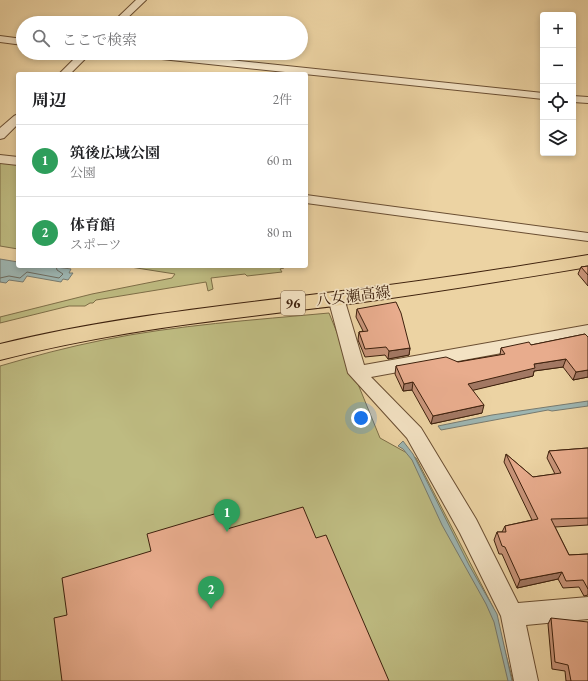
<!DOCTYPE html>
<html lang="ja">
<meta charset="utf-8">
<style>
body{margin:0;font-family:"EB Garamond","Noto Serif JP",serif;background:#f6f6f6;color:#202124}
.controls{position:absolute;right:12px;top:12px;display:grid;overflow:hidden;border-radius:4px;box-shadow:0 2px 6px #0003}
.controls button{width:36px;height:36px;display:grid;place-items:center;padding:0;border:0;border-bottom:1px solid #e0e0e0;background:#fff;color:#202124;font:20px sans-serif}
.you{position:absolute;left:361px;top:418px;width:14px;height:14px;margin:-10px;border:3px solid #fff;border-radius:50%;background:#1a73e8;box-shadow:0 0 0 6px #1a73e833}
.badge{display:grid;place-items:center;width:26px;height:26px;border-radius:50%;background:#111827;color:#fff;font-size:13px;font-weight:700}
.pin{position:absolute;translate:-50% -33px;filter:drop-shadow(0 1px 2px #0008)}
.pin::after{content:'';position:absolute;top:21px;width:14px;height:12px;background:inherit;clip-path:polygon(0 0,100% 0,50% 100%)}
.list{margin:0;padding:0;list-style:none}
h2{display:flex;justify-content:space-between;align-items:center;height:52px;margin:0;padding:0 16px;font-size:17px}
h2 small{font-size:13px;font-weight:400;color:#757577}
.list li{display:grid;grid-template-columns:26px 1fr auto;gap:12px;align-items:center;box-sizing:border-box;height:72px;padding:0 16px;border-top:1px solid #e0e0e0}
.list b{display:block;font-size:15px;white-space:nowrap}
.list p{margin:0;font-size:13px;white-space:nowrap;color:#757577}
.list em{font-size:13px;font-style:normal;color:#757577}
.icon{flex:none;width:22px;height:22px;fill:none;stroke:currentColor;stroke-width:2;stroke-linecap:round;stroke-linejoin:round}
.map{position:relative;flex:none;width:588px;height:681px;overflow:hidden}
.search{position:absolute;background:#fff;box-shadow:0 2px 6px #0003;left:16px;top:16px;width:292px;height:44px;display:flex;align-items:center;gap:10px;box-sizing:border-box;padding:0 14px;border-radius:22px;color:#757577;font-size:15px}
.panel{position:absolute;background:#fff;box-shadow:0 2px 6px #0003;left:16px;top:72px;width:292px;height:196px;border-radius:4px}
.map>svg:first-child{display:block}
.green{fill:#bebb81;stroke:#7e6e47}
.water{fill:#9db5b1;stroke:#777a6f}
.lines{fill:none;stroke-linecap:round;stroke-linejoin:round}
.shore{stroke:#6e6b5f;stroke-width:1}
.minor-casing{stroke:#6a4e32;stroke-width:2}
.primary-casing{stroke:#3e210d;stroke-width:2}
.minor{fill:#f3e2c3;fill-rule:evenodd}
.primary{fill:#ecd3a3;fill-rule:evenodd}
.wall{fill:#c89479;stroke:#3e210d}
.shaded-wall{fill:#a27863;stroke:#3e210d}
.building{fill:#e8ac8d;stroke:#3e210d}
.labels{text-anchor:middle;stroke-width:3.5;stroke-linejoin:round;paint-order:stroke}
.shield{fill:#f3e2c3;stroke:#745b44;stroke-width:1}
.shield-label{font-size:14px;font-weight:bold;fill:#3e210d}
.street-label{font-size:15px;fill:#3e210d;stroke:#f3e2c3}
</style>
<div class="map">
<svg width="588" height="681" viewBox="0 0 588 681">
<rect width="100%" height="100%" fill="#ecd3a3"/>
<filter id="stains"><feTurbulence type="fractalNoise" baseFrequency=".005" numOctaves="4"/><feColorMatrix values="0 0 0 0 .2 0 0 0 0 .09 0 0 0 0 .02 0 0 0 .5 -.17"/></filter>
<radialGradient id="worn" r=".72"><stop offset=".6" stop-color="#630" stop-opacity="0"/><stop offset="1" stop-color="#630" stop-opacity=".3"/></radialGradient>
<path class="green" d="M0,162L18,164V249L0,246Z
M124,266H285L284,268L280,269L282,272L247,276L245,274L211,278L213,289L208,291L206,282L96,300L93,303H90L85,306H69L0,323V317L92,294L172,278L175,274Z
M329,313L380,438L416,458L493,607L513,681H0V366C34,356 68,347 103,340C177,325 254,320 329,313Z"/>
<path class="water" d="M0,259L18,262V266H48L71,269L69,273H73L68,280L63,279L61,282L27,276L23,282L9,280L6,283L0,282Z
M588,401V406L552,411L548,410L441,430L438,426L492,415Z
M403,441L413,454L469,565L497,614L512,681H508L494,622L486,604L442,525L412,460L403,449L398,446Z"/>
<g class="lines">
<path class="shore" d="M0,278L9,276L20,278L27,272L59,278L63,274L57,270L56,266"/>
<g class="minor-casing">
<path id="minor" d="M136,0H146L122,23H112Z
M0,36L23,39V45L0,42Z
M80,53H91L70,74H59Z
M128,53H163L543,93V99L133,56Z
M573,96L588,97V103L573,102Z
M18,114V124L4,138L0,139V128L14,116Z
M0,155L18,157V165L0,163Z
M306,195L588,233V241L306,203Z
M336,293L342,294L344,298L364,365L588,325V337L371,377L421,428L476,519L518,603L588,597V619L526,625L538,681H514L501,616L460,533L407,438L348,373L328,298L330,294Z"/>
</g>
<g class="primary-casing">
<path id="primary" d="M588,255V267C504,281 419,295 334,306C220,320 112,331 0,360V344C111,317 221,306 334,292C419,282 504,269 588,255Z"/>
</g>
<use href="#minor" class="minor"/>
<use href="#primary" class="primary"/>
</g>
<path class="wall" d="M588,266V286L578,274L581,267Z
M357,309L410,348L409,355L388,359L385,355L365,357L358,340L359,332L363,331L356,317Z
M585,334L588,377L573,380L563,367L534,371L533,376L472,390L482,413L431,424L412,390L403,391L395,374L396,366L458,362L500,355L501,348L531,345Z
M588,448V525L555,527L569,555L588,554V595L584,596L579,587L563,588L558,579L517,588L502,554H499L494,540L497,532H502L505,526L532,520L504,462L506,454L533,477L555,474L547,458L549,451Z
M551,618L588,681H566L565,671L552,669L548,624Z"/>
<path class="shaded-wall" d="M410,348L409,355L388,359L389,351Z
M566,359L563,367L534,371L533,376L466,392L468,384L534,364Z
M588,370V377L573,380L576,372Z
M413,382L412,390L403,391L404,384Z
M484,405L482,413L431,424L433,416Z
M562,572L558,579L517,588L520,580Z"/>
<path class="building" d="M588,266V275L581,267Z
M396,302L401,313L410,348L389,351L386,347L365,349L359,332L368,331L357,309Z
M585,334L588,337V370L576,372L566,359L534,364L535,368L468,384L484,405L433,416L413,382L404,384L396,366L446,357L458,362L505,354L501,348L529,342L531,345Z
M588,448V518L551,519L569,555L588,554V589L583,580L566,581L562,572L520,580L505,547L502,546L497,532H506L505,526L538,519L506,454L533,477L561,473L549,451Z
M303,507L316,538L326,535L389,681H62L54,618L67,615L62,578L151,551L147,534L221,512L227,529Z
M551,618L588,622V681H571L568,665L555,662Z"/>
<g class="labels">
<rect class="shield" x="281" y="291" width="24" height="24" rx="3"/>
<g class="shield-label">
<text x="293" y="308">96</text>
</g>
<g class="street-label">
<text transform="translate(353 296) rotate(-7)" y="5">八女瀬高線</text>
</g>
</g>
<rect width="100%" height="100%" filter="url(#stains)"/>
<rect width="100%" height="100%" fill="url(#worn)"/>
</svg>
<div class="controls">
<button>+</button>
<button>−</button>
<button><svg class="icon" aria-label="locate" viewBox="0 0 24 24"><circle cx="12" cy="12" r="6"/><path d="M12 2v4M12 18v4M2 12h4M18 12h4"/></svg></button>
<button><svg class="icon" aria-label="layers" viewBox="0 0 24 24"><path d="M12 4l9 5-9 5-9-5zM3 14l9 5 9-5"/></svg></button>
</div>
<div class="you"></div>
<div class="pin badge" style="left:227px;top:532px;background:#2e9e5b">1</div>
<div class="pin badge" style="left:211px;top:609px;background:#2e9e5b">2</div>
<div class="search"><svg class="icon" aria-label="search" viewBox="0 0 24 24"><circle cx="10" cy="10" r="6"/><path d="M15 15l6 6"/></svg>ここで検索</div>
<section class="panel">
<h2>周辺<small>2件</small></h2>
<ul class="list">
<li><span class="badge" style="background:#2e9e5b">1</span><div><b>筑後広域公園</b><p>公園</p></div><em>60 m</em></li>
<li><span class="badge" style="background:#2e9e5b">2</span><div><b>体育館</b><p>スポーツ</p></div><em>80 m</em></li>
</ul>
</section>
</div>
